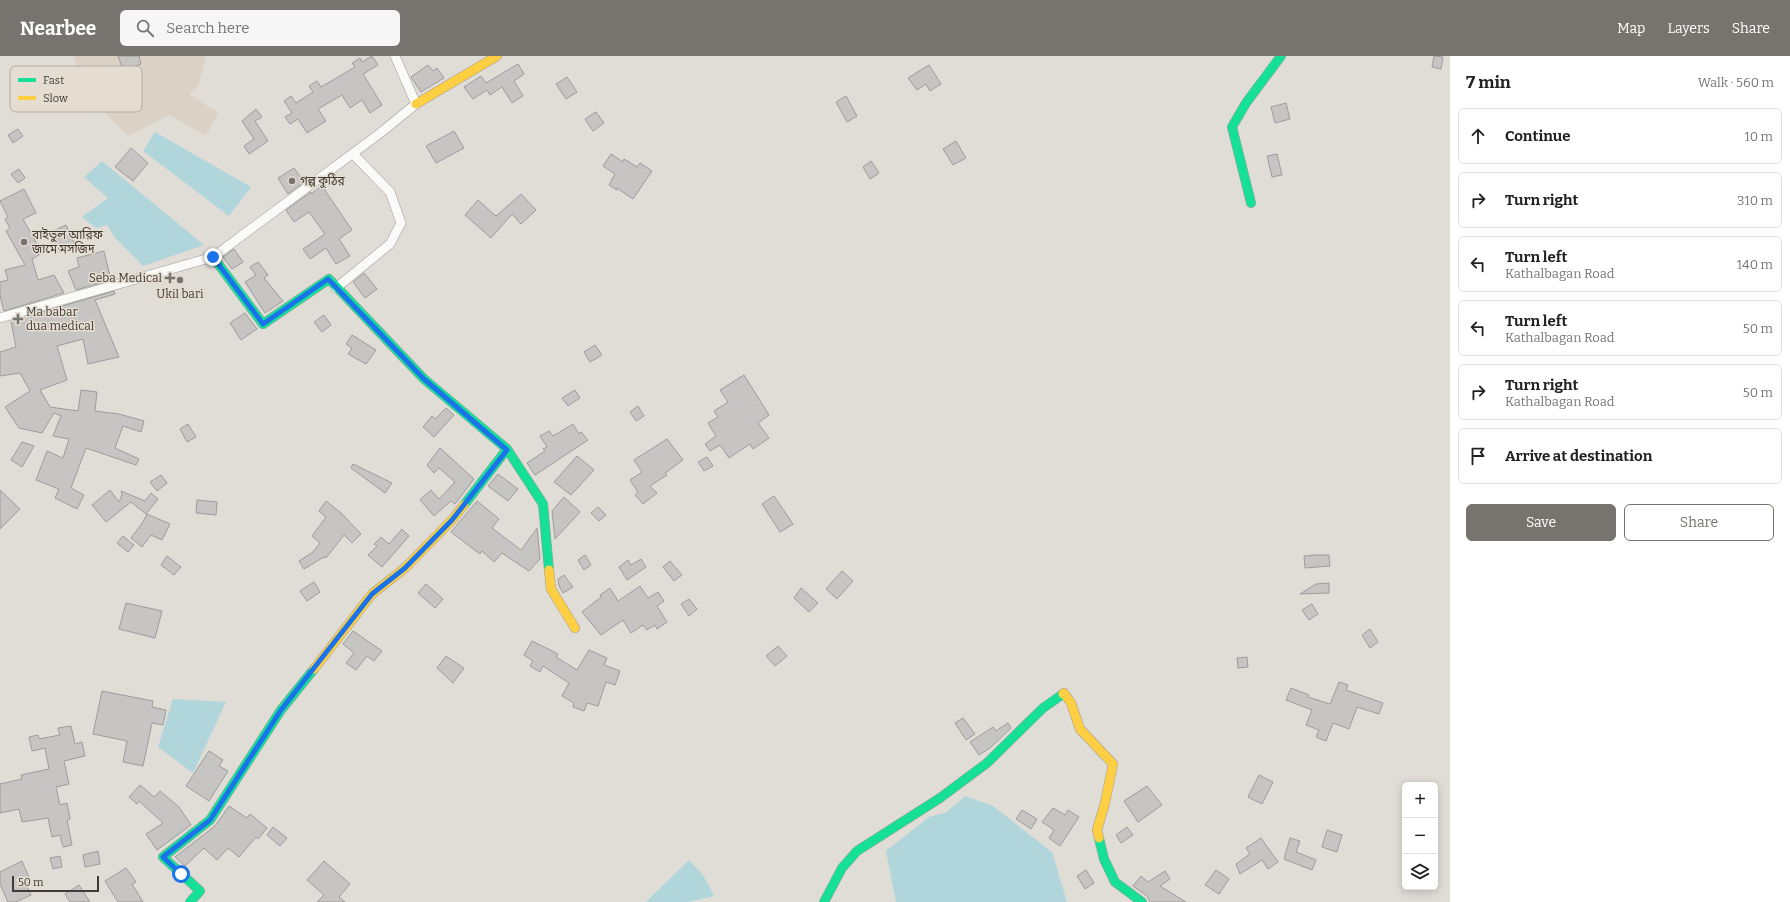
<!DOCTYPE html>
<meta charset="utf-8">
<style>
body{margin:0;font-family:Bitter,"Noto Sans Bengali",serif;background:#f6f6f6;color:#222}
.controls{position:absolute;right:12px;bottom:12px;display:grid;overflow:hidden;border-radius:6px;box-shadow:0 2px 10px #0003}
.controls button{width:36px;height:36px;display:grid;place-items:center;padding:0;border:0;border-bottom:1px solid #e0e0e0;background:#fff;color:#222;font:20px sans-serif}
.scale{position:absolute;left:12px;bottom:10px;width:87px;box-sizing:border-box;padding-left:4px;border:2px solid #3f3b36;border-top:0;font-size:11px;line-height:14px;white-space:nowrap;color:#3f3b36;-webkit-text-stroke:3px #e5ddd1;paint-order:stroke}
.stop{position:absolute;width:12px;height:12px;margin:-9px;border:3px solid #1a73e8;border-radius:50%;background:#fff}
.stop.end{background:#1a73e8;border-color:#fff;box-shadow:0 1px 4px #0008}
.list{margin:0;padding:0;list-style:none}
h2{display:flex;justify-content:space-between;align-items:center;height:52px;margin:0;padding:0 16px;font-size:17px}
h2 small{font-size:13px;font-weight:400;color:#767676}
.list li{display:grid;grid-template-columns:26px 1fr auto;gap:12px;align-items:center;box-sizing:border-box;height:56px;margin:0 8px 8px;padding:0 8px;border:1px solid #e0e0e0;border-radius:6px}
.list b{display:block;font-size:15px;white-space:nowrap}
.list p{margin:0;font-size:13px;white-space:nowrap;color:#767676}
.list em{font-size:13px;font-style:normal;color:#767676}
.actions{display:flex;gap:8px;padding:12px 16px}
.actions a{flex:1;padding:9px 0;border:1px solid #77736e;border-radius:6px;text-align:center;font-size:14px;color:#77736e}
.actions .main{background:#77736e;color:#fff}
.icon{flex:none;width:22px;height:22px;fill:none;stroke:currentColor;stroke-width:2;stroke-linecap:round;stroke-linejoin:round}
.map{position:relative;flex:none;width:1450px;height:846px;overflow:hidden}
header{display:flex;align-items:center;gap:24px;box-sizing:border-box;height:56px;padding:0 20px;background:#77736e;color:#fff}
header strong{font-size:19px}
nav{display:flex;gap:22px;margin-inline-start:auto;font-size:14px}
.search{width:280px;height:36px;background:#f6f6f6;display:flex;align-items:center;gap:10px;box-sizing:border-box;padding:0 14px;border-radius:6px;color:#767676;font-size:15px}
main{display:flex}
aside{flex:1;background:#fff}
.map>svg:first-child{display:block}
.built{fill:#dbd2c5}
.water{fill:#b0d6dc}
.building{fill:#c7c4c4;stroke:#9e9c9b}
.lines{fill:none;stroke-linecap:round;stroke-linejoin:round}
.street-casing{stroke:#a09d98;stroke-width:10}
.fast-casing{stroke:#a09d98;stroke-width:10}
.slow-casing{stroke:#a09d98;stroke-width:10}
.street{stroke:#fafaf9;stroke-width:9}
.fast{stroke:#16e098;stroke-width:9}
.slow{stroke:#ffcf43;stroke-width:9}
.route{stroke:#1a73e8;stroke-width:5}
.poi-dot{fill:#77736e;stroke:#e5ddd1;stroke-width:1.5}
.labels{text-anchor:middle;stroke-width:3;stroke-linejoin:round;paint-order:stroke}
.poi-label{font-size:12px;fill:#3f3b36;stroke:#e5ddd1;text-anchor:start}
.key{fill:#e5ddd1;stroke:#b3aca2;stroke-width:1}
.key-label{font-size:11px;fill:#3f3b36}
</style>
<header>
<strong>Nearbee</strong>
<div class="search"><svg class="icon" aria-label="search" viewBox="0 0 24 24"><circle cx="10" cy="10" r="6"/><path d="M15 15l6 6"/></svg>Search here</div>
<nav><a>Map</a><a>Layers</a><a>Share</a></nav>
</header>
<main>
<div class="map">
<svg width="1450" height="846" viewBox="0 0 1450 846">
<rect width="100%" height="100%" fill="#e0dcd6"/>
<path class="built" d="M73,0H206L198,30L189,38L218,57L206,80L169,59L128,80L89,40Z"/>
<path class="water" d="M155,76L251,131L229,160L143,95Z
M102,105L204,189L143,210L116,183L107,169L96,172L82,161L108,142L84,121Z
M173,643L226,646L193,717L158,691Z
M965,740L993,750L1052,796L1067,846H896L886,795L929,761L947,756Z
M689,804L703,819L714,840L688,846H646Z"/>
<path class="building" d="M118,0H139L141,8L123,14Z
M372,0L378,9L363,18L382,49L370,57L362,44L350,52L342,39L318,53L326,65L307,77L298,63L290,68L285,61L292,57L284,45L291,40L296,47L313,36L309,30L317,25L321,31L355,11L352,7L360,2L362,6Z
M1434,0L1443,1L1441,13L1432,11Z
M518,8L524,18L514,25L523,40L512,47L502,31L490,39L487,34L473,43L464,31L481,20L486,27Z
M428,9L433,15L437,12L444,22L421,36L411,21Z
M929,9L941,28L930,35L926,28L917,34L908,22Z
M567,21L577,36L566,43L556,28Z
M846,40L857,60L847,66L836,46Z
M1286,47L1290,63L1275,67L1271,51Z
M256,53L262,61L255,65L268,85L249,98L244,90L254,83L242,65Z
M596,56L604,67L593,75L585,63Z
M18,73L23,80L13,87L8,79Z
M454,75L464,92L436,107L426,90Z
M956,85L966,102L953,109L943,93Z
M131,92L148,107L133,125L115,111Z
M611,98L623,106L624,103L637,111L640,107L652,115L633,143L617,132V134L609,129L615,118L603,110Z
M1277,98L1282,119L1272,121L1267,100Z
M871,105L879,117L870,123L863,111Z
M294,112L304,126L288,138L278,122Z
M19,113L25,122L18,127L11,118Z
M322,130L352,174L339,183L350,200L336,208L326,192L310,203L303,193L325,178L309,156L294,166L286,154L311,136V138Z
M24,133L36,157L23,163L42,197L32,203L38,224L54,219L64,237L4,255L0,240V226L8,224L5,214L25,209L6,175L10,172L5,163L8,161L0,145Z
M521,138L536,154L521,168L512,158L491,182L465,159L478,144L496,160Z
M66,169L75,189L60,196L51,176Z
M234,193L243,206L232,213L223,201Z
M104,195L111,224L76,234L68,215L79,211L77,202Z
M258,206L268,219L264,222L283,245L265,257L245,226L256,219L250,211Z
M364,217L377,233L365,242L353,226Z
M114,235L115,238L95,244L119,301L88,308L83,283L57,290L67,324L40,334L50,351L78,355L81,334L97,336L95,355L119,358L144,365L141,376L123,370L115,392L139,403L136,409L86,392L71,432L84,439L77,453L55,442L59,433L36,424L47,395L63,402L69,383L53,380L61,360L54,357L42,377L19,372L5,351L30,335L20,317L0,320V296L16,291L11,265Z
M245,257L257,273L241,284L230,267Z
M324,259L331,269L322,276L314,266Z
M352,279L376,294L366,308L348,298L352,292L346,288Z
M595,289L602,299L590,306L584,296Z
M744,319L769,359L758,367L769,382L753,393L750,388L729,402L720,389L710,395L705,388L716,380L708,367L718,361L714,355L728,346L720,334Z
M575,334L580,342L568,350L562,342Z
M638,350L644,360L636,365L630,356Z
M446,352L454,359L434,381L423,371L432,360L435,363Z
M188,368L196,381L187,386L180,373Z
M573,368L579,378L581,376L588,384L535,419L527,407L545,395L543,393L547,391L540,380L549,375L553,380Z
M667,383L683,404L665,417L667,419L650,430L657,437L643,448L635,439L638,436L630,424L642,416L634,404Z
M22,386L34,390L22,411L11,404Z
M440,392L474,423L455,448L451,445L434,460L420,444L431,434L439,443L455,426L439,412L434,417L427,409Z
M577,400L594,414L571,439L554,426Z
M707,401L713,410L704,415L698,406Z
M353,408L392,427L385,437L351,412Z
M498,418L518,433L508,445L488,430Z
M161,419L167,427L157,435L150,426Z
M0,434L20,453L0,473Z
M110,434L119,446L122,439L121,435L145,445L151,437L158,443L146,458L131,446L106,466L92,449Z
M774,440L793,468L780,476L762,448Z
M564,441L580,456L555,483L552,455Z
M197,444L217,446L216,459L196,457Z
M326,445L341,457L361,478L352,487L344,479L326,502L324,501L304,513L299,505L313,496L320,487L312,480L326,461L319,455Z
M477,445L499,463L492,472L521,494L537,472L540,503L529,515L502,497L494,506L482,495L480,498L451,476Z
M598,451L606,459L599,465L591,457Z
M147,458L170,468L162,484L151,479L142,491L131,482L143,466Z
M402,473L409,480L382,511L368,499L377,490L374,488L381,481L389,488Z
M123,480L134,489L128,496L117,487Z
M585,499L591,509L584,514L578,504Z
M1316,499H1329L1330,510L1305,512L1304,500Z
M167,500L181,511L174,519L161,509Z
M641,503L646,511L627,524L619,511L628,504L631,509Z
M670,505L682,519L674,525L663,511Z
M842,515L853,525L837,543L826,533Z
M564,519L573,531L563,537L559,530L558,523Z
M314,526L320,536L307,545L300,535Z
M1329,527V537L1300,538L1316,528Z
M426,528L443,543L435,552L418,537Z
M640,530L648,542L658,536L664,545L657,550L667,566L657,573L655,569L647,574L643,569L631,577L623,564L601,579L582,556L601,541L600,539L610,532L618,545Z
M801,532L818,547L809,556L794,542Z
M689,543L697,553L689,560L681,548Z
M126,547L162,555L155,582L119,573Z
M1312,548L1318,558L1309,564L1302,554Z
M1370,573L1378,586L1370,592L1362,579Z
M353,575L382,595L374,605L367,600L356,614L346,607L354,597L343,588Z
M532,585L558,598L556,601L577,614L589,594L607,602L604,609L620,615L615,629L606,626L598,650L587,647L584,655L573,651L574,647L562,640L569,627L543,610L540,616L530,610L533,605L524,599Z
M778,590L787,600L775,610L766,600Z
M446,600L464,612L453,627L437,612Z
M1247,601L1248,611L1238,612L1237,602Z
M1339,626L1348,629L1346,634L1383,647L1379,658L1357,651L1349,673L1333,667L1326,685L1316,681L1319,674L1306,669L1312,654L1286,644L1291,632L1309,639L1308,641L1330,648Z
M102,635L153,645L152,651L166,654L163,669L152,667L143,710L123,706L127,685L93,678Z
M963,662L975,678L966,684L955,667Z
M1008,667L1011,672L990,692L979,699L970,686L993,671L996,675Z
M71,670L75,688L82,686L85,700L64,705L69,728L56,731L60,749L67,747L70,763L67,764L72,789L63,791L60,779L52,781L48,762L22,766L19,753L0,757V728L22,723L21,719L49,713L45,692L32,695L29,681L38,679L39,683L60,679L58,672Z
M209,695L223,704L219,710L228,715L209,745L186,730Z
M1259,719L1273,726L1262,748L1248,741Z
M140,729L154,741L160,735L179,751L191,769L157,794L146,778L163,767L139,745L137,748L129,741Z
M1147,730L1162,749L1138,766L1124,745Z
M229,750L247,762L250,758L267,772L258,783L256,781L239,801L228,792L217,804L204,792L185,810L175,801L215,770Z
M1053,752L1065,759L1068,754L1079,761L1060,790L1049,782L1054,774L1042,766Z
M1022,754L1037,763L1031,773L1016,763Z
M273,771L287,782L280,790L267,779Z
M1127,771L1133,779L1121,787L1116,779Z
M1327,774L1342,779L1337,796L1322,791Z
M1261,782L1278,806L1268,813L1262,804L1240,818L1236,808L1250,798L1246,792Z
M1290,782L1300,785L1296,796L1316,804L1312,814L1284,803Z
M98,795L100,808L85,811L83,799Z
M60,800L62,811L53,813L50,802Z
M22,805L31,826L26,828L31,839L16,846H8L0,828V816Z
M324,805L350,828L339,841L345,846H317L324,839L307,824Z
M126,812L136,826L132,828L143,846H118L105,825Z
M1086,814L1094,827L1085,833L1077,820Z
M1216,814L1229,823L1219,838L1205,829Z
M1165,815L1170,823L1160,830L1186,846H1150L1147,840L1133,830L1141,820L1148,826Z
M79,829L90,846H70L65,838Z"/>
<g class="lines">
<g class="street-casing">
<path id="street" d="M336,232L390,188L401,167L390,136L353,98
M0,262L213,201L379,78L416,48L395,0"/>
</g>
<g class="fast-casing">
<path id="fast" d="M1251,147L1232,71L1246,47L1281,0
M213,201L263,268L329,223L424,323L507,393L543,448L549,514
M464,449L507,393
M1099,782L1104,803L1115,826L1142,846
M190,846L200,835L163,801L210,764L281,654L314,613
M824,846L842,812L857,795L940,742L987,707L1043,652L1063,638"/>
</g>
<g class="slow-casing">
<path id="slow" d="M416,48L497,0
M549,514L551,533L575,572
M314,613L372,538L405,512L452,464L464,449
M1063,638L1064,637L1071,647L1080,673L1113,708L1105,747L1097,774L1099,782"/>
</g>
<use href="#street" class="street"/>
<use href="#fast" class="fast"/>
<use href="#slow" class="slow"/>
</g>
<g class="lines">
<path class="route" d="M181,818L163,801L210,764L281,654L372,538L405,512L452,464L507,394L424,323L328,223L263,268L213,201"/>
</g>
<g class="poi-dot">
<circle cx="292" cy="125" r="4"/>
<circle cx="24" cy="186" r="4"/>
<path d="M168 216h4v4h4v4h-4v4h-4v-4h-4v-4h4z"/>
<circle cx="180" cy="224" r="4"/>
<path d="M16 257h4v4h4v4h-4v4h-4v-4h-4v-4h4z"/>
</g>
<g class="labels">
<g class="poi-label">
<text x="300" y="129">গল্প কুঠির</text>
<text x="32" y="183">বাইতুল আরিফ<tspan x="32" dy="14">জামে মসজিদ</tspan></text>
<text x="162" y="226" text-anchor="end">Seba Medical</text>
<text x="180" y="242" text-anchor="middle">Ukil bari</text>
<text x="26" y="260">Ma babar<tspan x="26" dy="14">dua medical</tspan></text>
</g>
</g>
<rect x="10" y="10" width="132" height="46" rx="6" class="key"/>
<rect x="18" y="22" width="18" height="4" fill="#16e098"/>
<rect x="18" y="40" width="18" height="4" fill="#ffcf43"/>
<g class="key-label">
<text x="43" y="28">Fast</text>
<text x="43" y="46">Slow</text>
</g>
</svg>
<div class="controls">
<button>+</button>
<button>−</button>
<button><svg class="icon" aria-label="layers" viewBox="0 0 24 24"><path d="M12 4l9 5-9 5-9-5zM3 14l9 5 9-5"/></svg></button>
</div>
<div class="scale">50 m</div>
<div class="stop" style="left:181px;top:818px"></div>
<div class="stop end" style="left:213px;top:201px"></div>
</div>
<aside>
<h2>7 min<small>Walk · 560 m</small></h2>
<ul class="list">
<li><svg class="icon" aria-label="ahead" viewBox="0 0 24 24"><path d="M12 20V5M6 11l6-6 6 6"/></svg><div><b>Continue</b></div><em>10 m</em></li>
<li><svg class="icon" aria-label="right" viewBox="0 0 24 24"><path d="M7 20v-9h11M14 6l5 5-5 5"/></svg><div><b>Turn right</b></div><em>310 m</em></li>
<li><svg class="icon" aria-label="left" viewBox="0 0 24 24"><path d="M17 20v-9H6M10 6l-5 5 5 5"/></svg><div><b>Turn left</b><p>Kathalbagan Road</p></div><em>140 m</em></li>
<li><svg class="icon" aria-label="left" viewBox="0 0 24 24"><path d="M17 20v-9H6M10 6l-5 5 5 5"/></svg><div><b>Turn left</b><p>Kathalbagan Road</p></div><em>50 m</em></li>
<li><svg class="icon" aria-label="right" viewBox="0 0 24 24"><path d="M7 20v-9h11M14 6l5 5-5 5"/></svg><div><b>Turn right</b><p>Kathalbagan Road</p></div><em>50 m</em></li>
<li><svg class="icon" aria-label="arrive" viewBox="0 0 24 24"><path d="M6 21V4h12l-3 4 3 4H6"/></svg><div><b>Arrive at destination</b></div></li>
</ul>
<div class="actions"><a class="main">Save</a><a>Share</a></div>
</aside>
</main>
